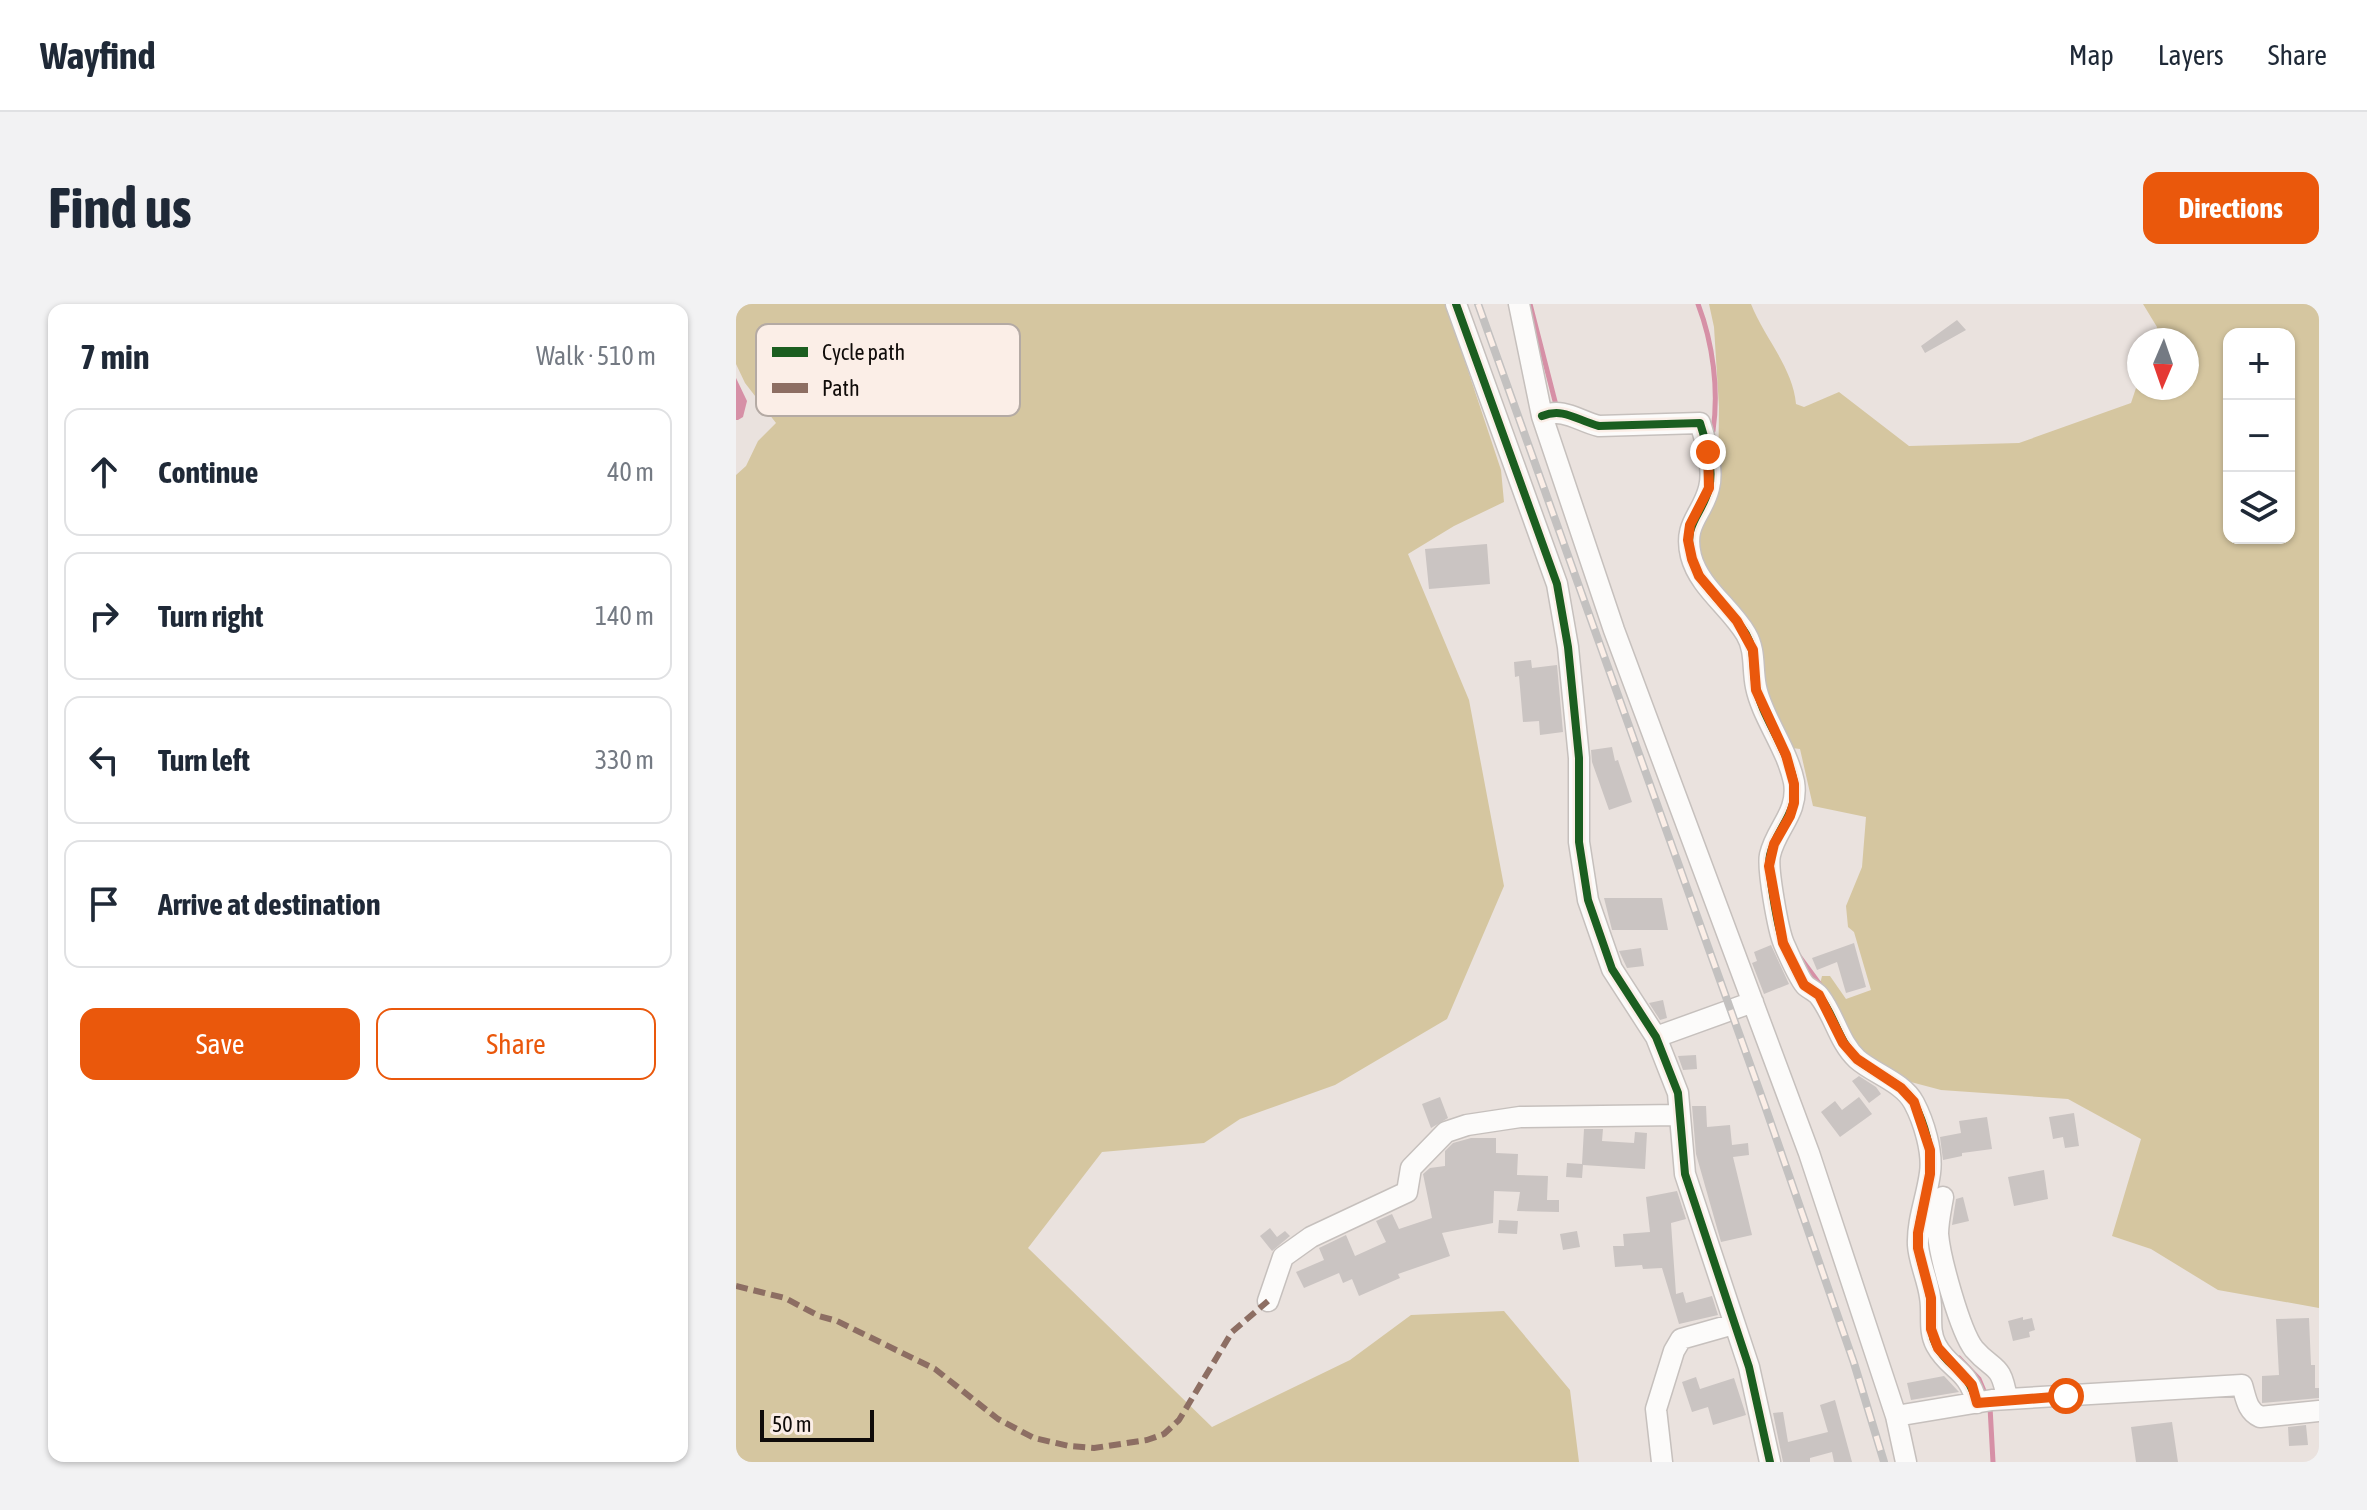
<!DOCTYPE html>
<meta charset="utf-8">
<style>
body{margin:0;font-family:"Asap Condensed",sans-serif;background:#f2f2f3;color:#1f2937}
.controls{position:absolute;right:24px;top:24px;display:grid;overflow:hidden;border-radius:16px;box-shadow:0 2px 6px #0004}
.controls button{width:72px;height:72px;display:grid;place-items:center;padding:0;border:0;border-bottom:2px solid #e0e1e3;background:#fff;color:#1f2937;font:40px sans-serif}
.compass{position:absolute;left:1391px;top:24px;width:72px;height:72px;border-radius:50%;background:#fff;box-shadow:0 2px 6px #0004;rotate:182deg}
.scale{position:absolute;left:24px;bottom:20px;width:114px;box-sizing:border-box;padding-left:8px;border:4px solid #0f0b09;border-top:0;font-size:22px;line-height:28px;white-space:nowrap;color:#0f0b09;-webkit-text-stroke:6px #fbeee7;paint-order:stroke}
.stop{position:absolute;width:24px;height:24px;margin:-18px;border:6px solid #ea580c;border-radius:50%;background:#fff}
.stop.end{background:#ea580c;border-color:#fff;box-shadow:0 2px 8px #0008}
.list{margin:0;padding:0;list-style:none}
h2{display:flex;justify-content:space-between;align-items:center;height:104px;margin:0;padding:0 32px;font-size:34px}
h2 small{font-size:26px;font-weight:400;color:#747a83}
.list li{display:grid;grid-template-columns:52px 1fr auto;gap:24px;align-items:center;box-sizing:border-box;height:128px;margin:0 16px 16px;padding:0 16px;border:2px solid #e0e1e3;border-radius:16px}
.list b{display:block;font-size:30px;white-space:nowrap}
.list em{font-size:26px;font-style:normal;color:#747a83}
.actions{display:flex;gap:16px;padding:24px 32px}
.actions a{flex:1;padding:18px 0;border:2px solid #ea580c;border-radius:16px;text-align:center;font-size:28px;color:#ea580c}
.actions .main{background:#ea580c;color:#fff}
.icon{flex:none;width:44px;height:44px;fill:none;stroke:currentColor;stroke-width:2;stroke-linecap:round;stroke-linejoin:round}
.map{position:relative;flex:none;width:1583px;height:1158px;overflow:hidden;border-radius:16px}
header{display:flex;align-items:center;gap:48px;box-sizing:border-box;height:112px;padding:0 40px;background:#fff;border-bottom:2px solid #e0e1e3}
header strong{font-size:38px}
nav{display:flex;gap:44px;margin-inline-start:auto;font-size:28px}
.intro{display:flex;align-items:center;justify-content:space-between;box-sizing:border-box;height:192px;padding:0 48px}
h1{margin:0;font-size:56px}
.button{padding:20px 36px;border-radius:16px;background:#ea580c;color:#fff;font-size:28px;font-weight:700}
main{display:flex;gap:48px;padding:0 48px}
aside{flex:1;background:#fff;border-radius:16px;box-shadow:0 2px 6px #0004}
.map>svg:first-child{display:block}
.green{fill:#d5c6a0;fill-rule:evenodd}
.water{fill:#d690a6}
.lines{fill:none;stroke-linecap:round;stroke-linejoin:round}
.stream{stroke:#d690a6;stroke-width:5}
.building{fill:#cac4c2}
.minor-casing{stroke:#c6c0bd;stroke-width:23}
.minor{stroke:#fcfbfa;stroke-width:20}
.rail-casing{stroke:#c3c1c0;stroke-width:8}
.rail{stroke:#fbeee7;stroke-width:5;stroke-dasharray:15;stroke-linecap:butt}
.quiet{stroke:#8d6e63;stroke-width:6;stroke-dasharray:12 6;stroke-linecap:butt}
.cycleway-casing{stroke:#fbeee7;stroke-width:13}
.cycleway{stroke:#1b5e20;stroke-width:8}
.route{stroke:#ea580c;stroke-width:10}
.key{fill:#fbeee7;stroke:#b4aaa4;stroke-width:2}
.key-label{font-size:22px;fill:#0f0b09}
</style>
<header>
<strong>Wayfind</strong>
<nav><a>Map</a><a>Layers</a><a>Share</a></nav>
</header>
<div class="intro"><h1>Find us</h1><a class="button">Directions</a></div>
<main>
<aside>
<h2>7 min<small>Walk · 510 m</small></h2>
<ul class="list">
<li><svg class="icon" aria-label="ahead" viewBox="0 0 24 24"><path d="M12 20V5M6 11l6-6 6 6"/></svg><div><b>Continue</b></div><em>40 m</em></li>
<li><svg class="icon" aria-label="right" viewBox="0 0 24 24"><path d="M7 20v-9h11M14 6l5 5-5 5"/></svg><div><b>Turn right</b></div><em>140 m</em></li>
<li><svg class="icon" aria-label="left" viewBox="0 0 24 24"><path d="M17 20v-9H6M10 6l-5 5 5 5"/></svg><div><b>Turn left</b></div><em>330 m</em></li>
<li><svg class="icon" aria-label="arrive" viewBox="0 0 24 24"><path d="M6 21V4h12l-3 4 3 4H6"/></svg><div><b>Arrive at destination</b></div></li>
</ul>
<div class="actions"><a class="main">Save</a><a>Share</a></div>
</aside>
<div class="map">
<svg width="1583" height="1158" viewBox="0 0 1583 1158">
<rect width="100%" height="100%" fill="#eae2de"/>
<path class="green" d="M0,0H710L765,166L768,198L718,222L672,250L733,396L768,582L711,715L599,781L504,815L468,839L366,848L292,944L476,1123L614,1056L675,1011L768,1007L834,1086L843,1158H0V171L10,162L22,137L40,119L9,79L0,60Z
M973,0H1015C1028,33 1057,64 1060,100L1068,103L1103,88L1173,142L1283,139L1395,99L1403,75V84H1451V36H1416L1421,23L1407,0H1583V1004L1482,986L1415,945L1376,932L1405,835L1332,795L1205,786L1156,773L1131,757L1083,684L1086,672H1094L1110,695L1135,686L1118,628L1112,623L1110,602L1126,563L1130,513L1077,502L1064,445L1048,443L1029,396L1024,340L1013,316L963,255L960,231L982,182L983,103L978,23ZM1493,30H1553V234H1493Z"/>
<path class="water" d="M0,74L11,97L7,113L2,116H0Z"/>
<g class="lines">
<path class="stream" d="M794,0L821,105
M962,0C977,39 983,86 977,127
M1063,652L1085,682
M1223,1054L1243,1075L1251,1094
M1254,1103L1257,1158"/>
</g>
<path class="building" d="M1221,16L1230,26L1189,49L1185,42Z
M751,240L754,280L693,285L689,245Z
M795,356L796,364L821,361L827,428L804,431L803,417L787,418L783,372L779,373L778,358Z
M876,443L879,457L882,456L896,498L873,506L856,458L855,446Z
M868,594H926L932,626H876Z
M1118,639L1130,683L1110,689L1101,658L1081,666L1076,654Z
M1035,641L1053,680L1028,690L1016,659L1021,657L1018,648Z
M905,644L908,662L891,664L883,647Z
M927,696L931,714L924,716L913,699Z
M960,751L961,765L947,766L942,752Z
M1123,772L1140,783L1145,790L1133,799L1116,777Z
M704,793L712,814L695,824L686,800Z
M1123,793L1136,810L1104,833L1085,808L1099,797L1106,806Z
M956,802H970L971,823L994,821L996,841L1012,839L1013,851L997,853L1016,931L985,938L960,850Z
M1338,809L1343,842L1329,844L1327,833L1317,835L1313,813Z
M1251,813L1256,845L1226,849V852L1207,856L1204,833L1225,829L1223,817Z
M848,825H867L866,837L898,839L899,828L911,829L909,865L847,861L846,874L830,873L831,859L846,860Z
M735,834H760V849L782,850L781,871L812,872L811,896H823V908L781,907L784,888L758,887L757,919L706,929L714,952L662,970L664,974L623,992L616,975L607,979L603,969L568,984L560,968L588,956L583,944L610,931L619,952L650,938L640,917L656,910L663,925L696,914L687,870L694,864L709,862V847L717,839Z
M1308,866L1312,895L1278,902L1272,873Z
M941,887L950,915L935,919L940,990L947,988L950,999L976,992L982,1011L943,1020L926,964L907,965L906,961L879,963L877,942H888L887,930L914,928L910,893Z
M1227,893L1233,917L1216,921L1220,895Z
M763,916L782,917L781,930L762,929Z
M534,924L541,933L549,927L554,932L536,947L524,932Z
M841,927L844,943L827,946L824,930Z
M1287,1013V1016L1296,1014L1299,1026L1293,1028L1294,1033L1277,1037L1272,1017Z
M1573,1014L1575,1061H1579V1084H1583V1094L1526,1099V1072L1543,1071L1540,1015Z
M1208,1072L1223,1088L1175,1096L1171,1079Z
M960,1073L964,1085L998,1074L1010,1111L977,1121L972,1103L956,1108L946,1078Z
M1099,1096L1116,1158H1098L1096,1148L1074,1154V1158H1047L1037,1109L1047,1108L1052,1138L1092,1128L1084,1101Z
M1436,1118L1442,1158H1400L1395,1123Z
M1570,1121L1572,1141L1553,1142L1552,1123Z"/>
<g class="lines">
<g class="minor-casing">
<path id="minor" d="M720,0L821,280L832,343L843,454V538L852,596L876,665L920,733L942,789L949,870L1013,1063L1034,1158
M783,0L806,112L878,326L1073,849L1160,1112L1170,1158
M806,112C828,103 842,117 863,122L964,119C970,138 978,164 973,184C966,212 947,219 955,252C963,283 994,303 1010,330C1020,347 1016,364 1020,383C1026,413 1051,444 1058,478C1063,509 1040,524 1034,551C1031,564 1042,626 1048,640C1052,649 1064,677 1070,682C1075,686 1081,688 1084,693C1099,713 1103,738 1121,755C1138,770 1167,778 1178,799C1188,818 1197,848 1194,869C1191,893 1181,916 1182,941C1183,958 1192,976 1194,993C1197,1010 1192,1026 1200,1041C1214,1067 1231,1063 1241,1099
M920,733L1017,698
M1207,893C1205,905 1202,918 1202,930C1204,954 1224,1027 1238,1045C1258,1068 1265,1058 1271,1095
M532,997L547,953L575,933L671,888L675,864L710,828L731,821L784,813L943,811
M1160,1112L1256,1096L1506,1081C1510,1094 1511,1107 1524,1113L1583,1107
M926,1158L920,1105L938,1047L945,1035L998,1020"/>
</g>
<use href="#minor" class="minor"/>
<g class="rail-casing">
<path id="rail" d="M742,0L1029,802L1118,1059L1148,1158"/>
</g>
<use href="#rail" class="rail"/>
<path class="quiet" d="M0,982L49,994L83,1012L101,1017L199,1065L262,1115L298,1134L333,1142L358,1144L411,1136L428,1130L443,1116L496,1028L532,997"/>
<g class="cycleway-casing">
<path id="cycleway" d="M720,0L821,280L832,343L843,454V538L852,596L876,665L920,733L942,789L949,870L1013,1063L1034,1158
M806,112C828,103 842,117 863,122L964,119C970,138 978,164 973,184C966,212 947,219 955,252C963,283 994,303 1010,330C1020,347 1016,364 1020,383C1026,413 1051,444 1058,478C1063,509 1040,524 1034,551C1031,564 1042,626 1048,640C1052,649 1064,677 1070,682C1075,686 1081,688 1084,693C1099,713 1103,738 1121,755C1138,770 1167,778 1178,799C1188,818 1197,848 1194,869C1191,893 1181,916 1182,941C1183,958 1192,976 1194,993C1197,1010 1192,1026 1200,1041C1214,1067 1231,1063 1241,1099"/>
</g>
<use href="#cycleway" class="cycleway"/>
</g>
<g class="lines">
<path class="route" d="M972,148L973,184L954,221L952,236L956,255L963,272L1001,317L1017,346L1020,386L1050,451L1058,480V499L1054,512L1038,540L1033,562L1047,639L1068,681L1083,691L1107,739L1121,755L1165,784L1178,798L1194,846V870L1182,929V944L1195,994V1025L1202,1044L1236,1081L1241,1099L1330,1092"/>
</g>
<rect x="20" y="20" width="264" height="92" rx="12" class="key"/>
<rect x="36" y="43" width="36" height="10" fill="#1b5e20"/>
<rect x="36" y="79" width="36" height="10" fill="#8d6e63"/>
<g class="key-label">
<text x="86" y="56">Cycle path</text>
<text x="86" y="92">Path</text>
</g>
</svg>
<div class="controls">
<button>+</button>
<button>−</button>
<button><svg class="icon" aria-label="layers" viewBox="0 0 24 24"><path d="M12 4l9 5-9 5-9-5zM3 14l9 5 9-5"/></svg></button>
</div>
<svg class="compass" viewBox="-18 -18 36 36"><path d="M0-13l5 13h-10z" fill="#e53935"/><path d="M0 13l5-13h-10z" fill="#747a83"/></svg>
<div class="scale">50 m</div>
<div class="stop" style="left:1330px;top:1092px"></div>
<div class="stop end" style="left:972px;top:148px"></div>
</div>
</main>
